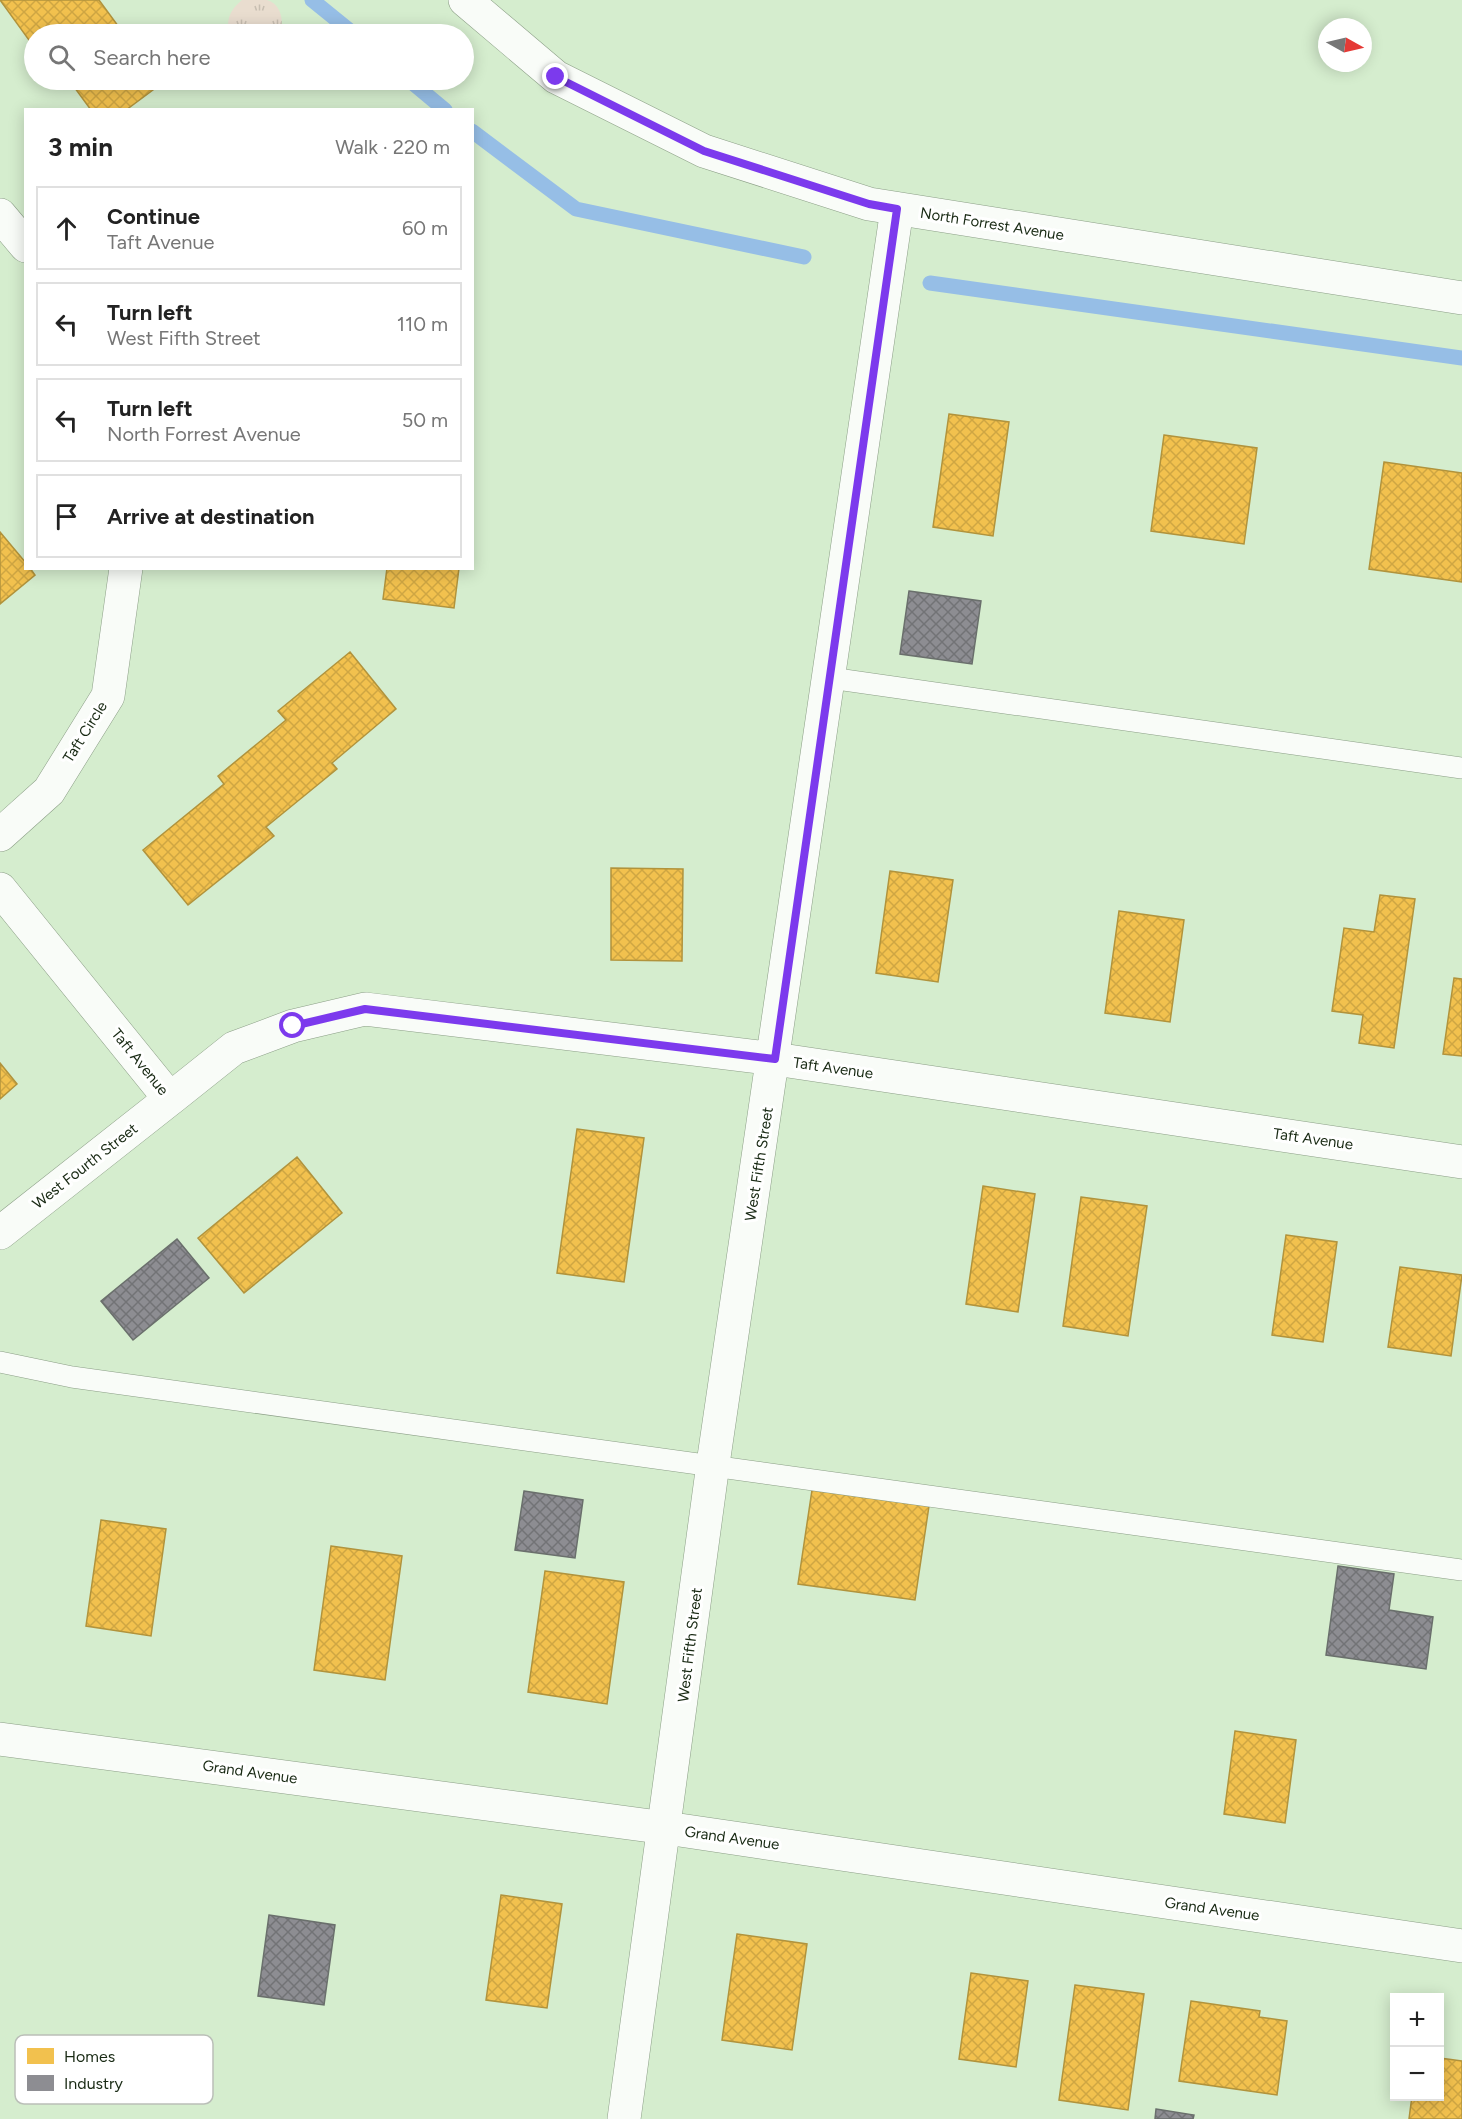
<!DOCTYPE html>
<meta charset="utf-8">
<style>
body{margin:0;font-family:Figtree,sans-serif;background:#f6f6f6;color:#222}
.controls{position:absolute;right:18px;bottom:18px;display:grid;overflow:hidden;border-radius:0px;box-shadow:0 3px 15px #0003}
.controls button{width:54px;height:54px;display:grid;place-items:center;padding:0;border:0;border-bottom:2px solid #e0e0e0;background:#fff;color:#222;font:30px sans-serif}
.compass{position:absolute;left:1318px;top:18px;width:54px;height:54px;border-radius:50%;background:#fff;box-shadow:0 3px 15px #0003;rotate:98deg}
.stop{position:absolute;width:18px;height:18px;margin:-14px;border:4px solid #7c3aed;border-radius:50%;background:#fff}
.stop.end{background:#7c3aed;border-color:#fff;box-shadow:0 2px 6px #0008}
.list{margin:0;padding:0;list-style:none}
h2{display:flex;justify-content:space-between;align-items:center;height:78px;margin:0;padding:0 24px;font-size:26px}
h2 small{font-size:20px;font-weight:400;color:#767676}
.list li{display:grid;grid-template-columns:39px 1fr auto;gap:18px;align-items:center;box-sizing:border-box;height:84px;margin:0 12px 12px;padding:0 12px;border:2px solid #e0e0e0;border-radius:0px}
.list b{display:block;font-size:22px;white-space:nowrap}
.list p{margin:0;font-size:20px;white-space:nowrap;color:#767676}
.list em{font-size:20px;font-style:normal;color:#767676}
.icon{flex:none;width:33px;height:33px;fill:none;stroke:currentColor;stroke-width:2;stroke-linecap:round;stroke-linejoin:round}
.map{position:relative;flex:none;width:1462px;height:2119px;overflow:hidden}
.search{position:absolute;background:#fff;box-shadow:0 3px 15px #0003;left:24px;top:24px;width:450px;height:66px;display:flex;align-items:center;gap:15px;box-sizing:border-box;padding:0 21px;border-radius:33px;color:#767676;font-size:22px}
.panel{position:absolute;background:#fff;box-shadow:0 3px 15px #0003;left:24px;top:108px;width:450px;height:462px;border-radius:0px}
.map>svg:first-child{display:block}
.park{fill:url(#park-tufts)}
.homes{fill:url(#homes-cross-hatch);stroke:#b1933c;stroke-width:1.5}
.industry{fill:url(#industry-cross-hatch);stroke:#6a6f6c;stroke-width:1.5}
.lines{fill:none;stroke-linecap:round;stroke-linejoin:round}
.stream{stroke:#96bee6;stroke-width:15}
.service-casing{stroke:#8b9e86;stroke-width:22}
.minor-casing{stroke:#8b9e86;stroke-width:34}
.secondary-casing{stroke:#8b9e86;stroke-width:34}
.service{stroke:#f9fcf8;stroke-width:21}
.minor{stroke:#f9fcf8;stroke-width:33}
.secondary{stroke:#f9fcf8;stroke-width:33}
.route{stroke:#7c3aed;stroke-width:8}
.labels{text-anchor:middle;stroke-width:6;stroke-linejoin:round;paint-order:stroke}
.street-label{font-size:15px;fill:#182913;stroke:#fff}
.key{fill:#fff;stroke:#babfb8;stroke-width:1.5}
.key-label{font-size:16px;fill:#182913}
</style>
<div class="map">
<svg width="1462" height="2119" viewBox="0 0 1462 2119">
<defs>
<pattern id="park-tufts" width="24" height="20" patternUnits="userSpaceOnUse" patternTransform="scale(1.5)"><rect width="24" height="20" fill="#e9ddcf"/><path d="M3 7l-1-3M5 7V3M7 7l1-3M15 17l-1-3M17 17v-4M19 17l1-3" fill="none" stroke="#c7beb1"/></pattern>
<pattern id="homes-cross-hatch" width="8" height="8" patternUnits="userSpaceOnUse" patternTransform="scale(1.5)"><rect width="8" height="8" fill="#f2c14e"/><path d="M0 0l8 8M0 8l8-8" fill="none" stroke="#cfa643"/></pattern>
<pattern id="industry-cross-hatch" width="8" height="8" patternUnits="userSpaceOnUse" patternTransform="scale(1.5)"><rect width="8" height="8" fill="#8d8d92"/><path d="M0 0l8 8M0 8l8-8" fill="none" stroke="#727376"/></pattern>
</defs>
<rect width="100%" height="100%" fill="#d5edce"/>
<path class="park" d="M242,0C249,0 260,0 267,0C282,4 284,23 280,34H229C226,19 230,10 242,0Z"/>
<path class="homes" d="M0,0H99L124,34H34V47Z
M69,80H157L161,84L126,110H91Z
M949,414L1009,422L993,536L933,527Z
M1164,435L1257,448L1244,544L1151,531Z
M1384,462L1462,473V582L1369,569Z
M0,532L26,563V568H30L35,575L0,604Z
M387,568H459L454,608L383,599Z
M350,652L396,709L332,763L337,769L266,827L274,836L188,905L143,850L224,784L218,776L286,720L278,711Z
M611,868L683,869L682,961L611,960Z
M890,871L953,880L938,982L876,973Z
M1380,895L1415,899L1394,1048L1359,1043L1363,1015L1332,1011L1344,928L1374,932Z
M1119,911L1184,920L1170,1022L1105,1013Z
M1454,978L1462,979V1056L1443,1054Z
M0,1063L17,1084L0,1099Z
M577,1129L644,1138L624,1282L557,1273Z
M297,1157L342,1213L244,1293L198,1238Z
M983,1186L1035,1194L1018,1312L966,1304Z
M1081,1197L1147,1206L1128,1336L1063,1326Z
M1286,1235L1337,1242L1323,1342L1272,1335Z
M1400,1267L1462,1275L1451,1356L1388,1347Z
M812,1490L929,1506L915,1600L798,1584Z
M101,1520L166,1529L151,1636L86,1626Z
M331,1546L402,1556L385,1680L314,1670Z
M545,1571L624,1582L607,1704L528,1692Z
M1235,1731L1296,1740L1285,1823L1224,1814Z
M501,1895L562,1904L547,2008L486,2000Z
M737,1934L807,1944L792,2050L722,2040Z
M971,1973L1028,1981L1016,2067L959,2059Z
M1075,1985L1144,1994L1128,2110L1059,2100Z
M1191,2001L1260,2011L1259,2017L1287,2021L1277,2095L1179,2081Z
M1440,2058L1462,2061V2119H1409L1412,2096H1440Z"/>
<path class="industry" d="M909,591L981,601L972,664L900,654Z
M177,1239L209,1278L133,1340L101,1301Z
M524,1491L583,1500L575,1558L515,1550Z
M1338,1566L1394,1574L1389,1610L1433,1617L1426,1669L1326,1655Z
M269,1915L335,1925L324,2005L258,1996Z
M1156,2109L1194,2115L1193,2119H1155Z"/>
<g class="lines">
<path class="stream" d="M312,0L354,34
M409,80L445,110
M472,131L576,209L804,257
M930,283L1462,358"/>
<g class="service-casing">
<path id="service" d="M830,678L1462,768
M0,1362L72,1377L1462,1570"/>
</g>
<g class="minor-casing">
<path id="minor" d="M0,215L26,246
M0,835L49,791L108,696L126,568
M0,889L170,1099L234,1048L293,1026L365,1009L775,1059L1462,1162
M0,1233L170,1099
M0,1739L666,1828L1462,1946
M624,2119L713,1464L897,209"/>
</g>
<g class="secondary-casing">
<path id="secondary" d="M465,0L556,77L704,151L869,204L1462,298"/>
</g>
<use href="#service" class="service"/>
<use href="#minor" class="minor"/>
<use href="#secondary" class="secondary"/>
</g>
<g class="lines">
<path class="route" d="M293,1026L365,1009L775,1059L897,209L869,204L704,151L556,77"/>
</g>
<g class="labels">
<g class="street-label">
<text transform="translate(992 224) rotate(9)" y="5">North Forrest Avenue</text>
<text transform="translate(85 732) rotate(-58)" y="5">Taft Circle</text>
<text transform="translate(140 1062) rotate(51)" y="5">Taft Avenue</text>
<text transform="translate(833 1068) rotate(8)" y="5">Taft Avenue</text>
<text transform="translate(1313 1139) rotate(8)" y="5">Taft Avenue</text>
<text transform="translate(759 1164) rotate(-81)" y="5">West Fifth Street</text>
<text transform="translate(85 1166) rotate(-38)" y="5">West Fourth Street</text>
<text transform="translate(690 1645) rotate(-83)" y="5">West Fifth Street</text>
<text transform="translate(250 1772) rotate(8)" y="5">Grand Avenue</text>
<text transform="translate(732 1838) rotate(8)" y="5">Grand Avenue</text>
<text transform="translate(1212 1909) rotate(8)" y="5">Grand Avenue</text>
</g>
</g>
<rect x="15" y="2035" width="198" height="69" rx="9" class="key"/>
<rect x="27" y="2048" width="27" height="16" fill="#f2c14e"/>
<rect x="27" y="2075" width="27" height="16" fill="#8d8d92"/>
<g class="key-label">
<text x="64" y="2062">Homes</text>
<text x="64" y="2089">Industry</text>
</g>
</svg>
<div class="controls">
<button>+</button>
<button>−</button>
</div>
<svg class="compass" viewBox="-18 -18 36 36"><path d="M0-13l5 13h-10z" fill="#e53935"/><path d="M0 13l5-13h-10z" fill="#767676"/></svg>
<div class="stop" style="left:293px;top:1026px"></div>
<div class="stop end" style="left:556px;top:77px"></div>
<div class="search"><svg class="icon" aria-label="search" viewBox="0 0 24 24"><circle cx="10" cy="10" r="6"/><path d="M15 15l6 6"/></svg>Search here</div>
<section class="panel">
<h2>3 min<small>Walk · 220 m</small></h2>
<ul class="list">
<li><svg class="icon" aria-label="ahead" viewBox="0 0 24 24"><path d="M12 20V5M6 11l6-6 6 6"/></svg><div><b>Continue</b><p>Taft Avenue</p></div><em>60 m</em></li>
<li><svg class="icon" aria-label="left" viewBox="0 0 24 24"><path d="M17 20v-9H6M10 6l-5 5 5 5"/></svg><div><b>Turn left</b><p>West Fifth Street</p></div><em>110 m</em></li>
<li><svg class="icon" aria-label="left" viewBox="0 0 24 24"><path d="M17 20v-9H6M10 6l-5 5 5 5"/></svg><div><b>Turn left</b><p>North Forrest Avenue</p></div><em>50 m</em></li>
<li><svg class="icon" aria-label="arrive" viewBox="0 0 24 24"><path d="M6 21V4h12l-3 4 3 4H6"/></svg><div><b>Arrive at destination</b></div></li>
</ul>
</section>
</div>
